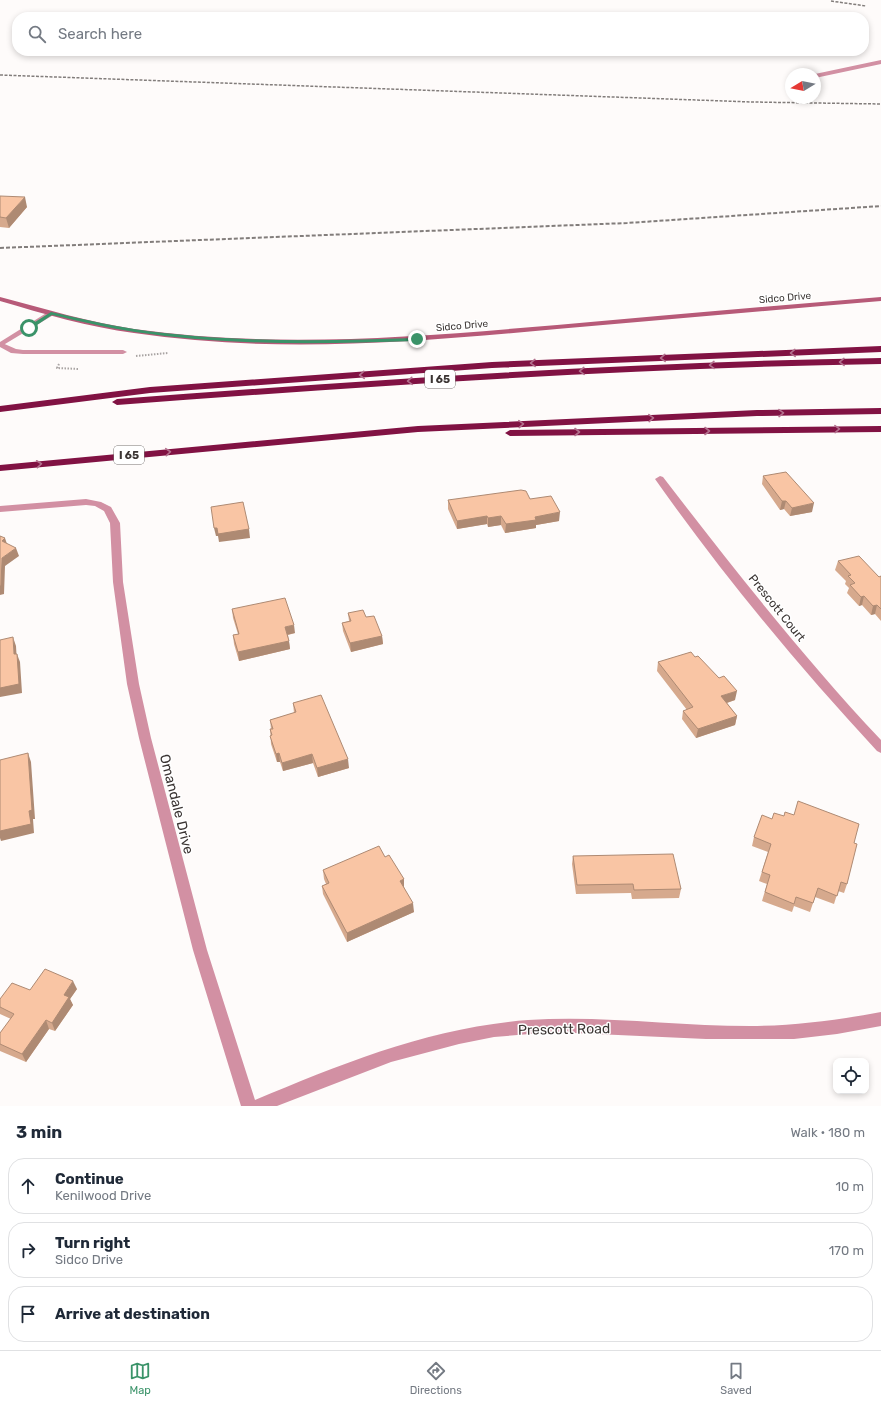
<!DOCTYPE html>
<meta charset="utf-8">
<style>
body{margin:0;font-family:Rubik,sans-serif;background:#f2f2f3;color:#1f2937}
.controls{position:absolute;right:12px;bottom:12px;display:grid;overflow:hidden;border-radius:8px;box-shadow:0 2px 6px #0003}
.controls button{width:36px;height:36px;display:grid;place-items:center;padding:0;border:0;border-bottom:1px solid #e0e1e3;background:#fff;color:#1f2937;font:20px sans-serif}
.compass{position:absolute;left:785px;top:68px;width:36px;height:36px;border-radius:50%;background:#fff;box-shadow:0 2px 6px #0003;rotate:260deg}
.stop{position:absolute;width:12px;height:12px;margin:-9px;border:3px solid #3a9369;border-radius:50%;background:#fff}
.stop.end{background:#3a9369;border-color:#fff;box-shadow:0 1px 4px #0008}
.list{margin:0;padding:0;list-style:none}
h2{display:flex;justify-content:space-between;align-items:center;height:52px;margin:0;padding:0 16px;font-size:17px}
h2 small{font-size:13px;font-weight:400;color:#747a83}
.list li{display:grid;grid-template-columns:26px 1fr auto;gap:12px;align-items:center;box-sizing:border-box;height:56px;margin:0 8px 8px;padding:0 8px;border:1px solid #e0e1e3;border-radius:16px}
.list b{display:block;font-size:15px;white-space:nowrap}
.list p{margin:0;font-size:13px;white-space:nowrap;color:#747a83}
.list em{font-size:13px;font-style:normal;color:#747a83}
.icon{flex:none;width:22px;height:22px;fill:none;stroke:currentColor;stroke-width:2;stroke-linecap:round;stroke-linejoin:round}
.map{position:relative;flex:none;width:881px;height:1106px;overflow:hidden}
.search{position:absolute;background:#fff;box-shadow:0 2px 6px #0003;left:12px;right:12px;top:12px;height:44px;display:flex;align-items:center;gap:10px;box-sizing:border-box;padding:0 14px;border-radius:16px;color:#747a83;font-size:15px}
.sheet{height:244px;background:#fff}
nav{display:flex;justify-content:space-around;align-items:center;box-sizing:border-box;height:56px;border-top:1px solid #e0e1e3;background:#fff;font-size:11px;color:#747a83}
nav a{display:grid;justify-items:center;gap:2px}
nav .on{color:#3a9369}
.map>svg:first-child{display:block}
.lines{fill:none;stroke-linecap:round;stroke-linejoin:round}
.path{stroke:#a9a4a3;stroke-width:2;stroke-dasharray:1.5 1.5;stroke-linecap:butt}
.service{fill:#d290a3;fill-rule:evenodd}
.minor{fill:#d290a3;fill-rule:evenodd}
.secondary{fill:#b75a78;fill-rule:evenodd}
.motorway{fill:#811243;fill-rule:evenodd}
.rail-far1{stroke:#827d7b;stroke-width:1.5;stroke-dasharray:3 1.5;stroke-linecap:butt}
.rail{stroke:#827d7b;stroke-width:2;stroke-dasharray:4 2;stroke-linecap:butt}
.wall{fill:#d6a98d}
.shaded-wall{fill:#ae8a73}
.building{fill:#f9c5a4;stroke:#ae8a73}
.oneway{stroke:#b3718e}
.route{fill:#3a9369}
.labels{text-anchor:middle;stroke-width:3;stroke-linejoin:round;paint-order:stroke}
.far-street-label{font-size:10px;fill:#3b3533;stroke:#fff}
.shield{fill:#fff;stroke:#767270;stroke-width:1}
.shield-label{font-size:11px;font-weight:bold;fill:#3b3533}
.street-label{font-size:12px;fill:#3b3533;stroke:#fff}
.near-street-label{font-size:14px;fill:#3b3533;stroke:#fff}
</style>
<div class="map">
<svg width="881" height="1106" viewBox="0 0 881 1106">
<rect width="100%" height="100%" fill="#fefbfa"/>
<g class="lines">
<path class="path" d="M136,356L168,353
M59,364L57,368L79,369"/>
<path class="service" d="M881,60V64L815,78V74Z
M0,342L16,349L23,350H123L127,352L123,354H23L11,353L0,347Z"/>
<path class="minor" d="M48,312H51L55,314L0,347V342Z
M660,476L663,477C733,568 803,657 881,740V753L877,751C798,666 722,574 655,479Z
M86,499L101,502L111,507L120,523L123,582L139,684L151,738L207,950L255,1100C343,1063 432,1027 528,1020C602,1015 676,1026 750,1026C795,1026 837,1020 881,1012V1026L837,1034L794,1039H706L574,1033L530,1034L494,1037L459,1044L391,1062L277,1106H241L193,950L139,738L127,684L113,582L110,523L104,511L95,506L86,505L0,512V506Z"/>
<path class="secondary" d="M0,297C45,309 89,322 134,329C275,349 416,337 557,325C665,315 773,306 881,297V301C773,310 665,320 557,329C416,342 275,354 134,333C89,327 44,314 0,301Z"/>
<path class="motorway" d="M881,346V352L492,368L150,393L0,412V406L150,387L492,362Z
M881,358V364C626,368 371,386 117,405L112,402L117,399C371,380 626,362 881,358Z
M881,408V414L757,416L418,432L0,471V465L418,426L757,410Z
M881,426V432L510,436L505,433L510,430Z"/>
<path class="rail-far1" d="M831,1L866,6
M0,75L752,102L881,104"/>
<path class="rail" d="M0,248L627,223L881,206"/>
</g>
<path class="wall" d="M0,196L27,207L9,228L0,227Z
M763,476L812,512L790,516L784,509L780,510L762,484Z
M530,499L559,521L536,525V528L505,533L501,525L488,527L487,524L457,529L448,509V500Z
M838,561L879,577L881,576V621L875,614L871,615L862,605L859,606L847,593L849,588L845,584L846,581L835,570Z
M232,609L295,633L288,635L290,649L239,661L234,644L233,635L238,634L233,618Z
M348,613L366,617L382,636L383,644L351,652L343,631L342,623L349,621Z
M658,662L735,700L727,703L737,716L735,725L696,738L682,719L683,711L687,710L657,671Z
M293,703L349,768L318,777L313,763L283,771L280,762H277L271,744L270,729H271L270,720L294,713Z
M772,819L854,843L847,884L844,893L838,891L834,904L815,897L810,912L794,906L792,912L762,901L767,884L759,881L768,852L752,846L754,837Z
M573,856L681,889L679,898L632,899L631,893L576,894L572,864Z
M385,857L404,879V887L414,912L347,942L323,894L322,886L326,884L324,879L323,870Z
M77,989L70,999L73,1005L55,1031L49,1029L26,1062L0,1051V1033L11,1019L0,1014V999L30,990Z"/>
<path class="shaded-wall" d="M25,197L27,207L9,228L6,218Z
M782,501H786L784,509L780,510Z
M814,503L812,512L790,516L792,508Z
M560,512L559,521L536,525V528L505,533L506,524L535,517Z
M487,516V524L457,529V521Z
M501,516V525L488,527V518Z
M214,528H217L249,529L250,538L219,542L218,536H216Z
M5,538L8,547L2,541Z
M16,548L19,556L5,566L4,594L0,595V586L2,558Z
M864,596L862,605L859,606L861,597Z
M877,605L875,614L871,615L873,606Z
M294,625L295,633L286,635L285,627Z
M382,636L383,644L351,652L350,643Z
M13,637L16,646L17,663L14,654Z
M289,641L290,649L239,661L238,652Z
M17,654L20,662L22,693L0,697V688Z
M737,691L735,700L720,705L721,696Z
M737,716L735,725L696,738L698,729Z
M28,753L31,762L35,819H33L34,833L1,841L0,838V831L29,811Z
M279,753L280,762H277L276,754Z
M312,754L313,763L283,771L282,763Z
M348,759L349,768L318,777L317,768Z
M404,879V888L400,881Z
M413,903L414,912L347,942V933Z
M73,981L77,989L70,999L73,1005L55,1031L52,1023L64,995Z
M46,1020L49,1029L26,1062L22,1054Z"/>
<path class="building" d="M0,196L25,197L6,218L0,217Z
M786,472L814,503L792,508L786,501H782L763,476Z
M521,490L526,491L530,499L551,496L560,512L535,517L536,520L506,524L501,516L488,518L487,516L457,521L448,500Z
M243,502L249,529L218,534L217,528H214L211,507Z
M0,536L5,538L2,541L16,548L2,558L1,586H0Z
M859,556L879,577L881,576V609L877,605L873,606L864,596L861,597L850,585L855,583L848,576L851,575L838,561Z
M285,598L294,625L285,627L289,641L238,652L233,635L239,634L232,609Z
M363,610L366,617L374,616L382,636L350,643L342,623L351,621L348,613Z
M13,637L14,654H17L19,684L0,688V640Z
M691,652L695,657L698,656L719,678L724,676L737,691L721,696L737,716L698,729L683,711L693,707L658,662Z
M321,695L348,759L317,768L312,754L282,763L279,753L276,754L270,736L272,735L270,729H273L270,720L296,712L293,703Z
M28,753L32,810L29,811L31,824L0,831V760Z
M798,801L859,824L854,843L857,844L847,884L841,882L837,896L818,888L813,903L796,897L794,904L765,892L770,875L762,872L771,844L754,837L762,815L772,819L774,813L784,816L785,812L794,815Z
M379,846L385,857L389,855L404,879L400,881L413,903L347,933L322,886L329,883L323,870Z
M673,854L681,889L634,890L633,884L577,885L573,856Z
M45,969L73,981L64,995L69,997L52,1023L46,1020L22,1054L0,1044V1033L14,1014L0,1007V999L12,983L30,990Z"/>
<defs><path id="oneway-chevron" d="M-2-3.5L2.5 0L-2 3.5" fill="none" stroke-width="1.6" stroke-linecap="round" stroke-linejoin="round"/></defs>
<g class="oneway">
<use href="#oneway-chevron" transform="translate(793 353) rotate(178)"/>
<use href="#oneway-chevron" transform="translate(663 358) rotate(178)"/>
<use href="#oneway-chevron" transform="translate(842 362) rotate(179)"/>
<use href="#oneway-chevron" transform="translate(533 363) rotate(178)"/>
<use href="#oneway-chevron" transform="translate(712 365) rotate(179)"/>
<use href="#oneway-chevron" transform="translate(582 371) rotate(177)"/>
<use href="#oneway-chevron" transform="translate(362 375) rotate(176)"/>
<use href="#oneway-chevron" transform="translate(410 381) rotate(176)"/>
<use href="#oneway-chevron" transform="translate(781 413) rotate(-1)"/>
<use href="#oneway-chevron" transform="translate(651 418) rotate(-2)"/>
<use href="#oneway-chevron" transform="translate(521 424) rotate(-3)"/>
<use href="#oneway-chevron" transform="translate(837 429) rotate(-1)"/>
<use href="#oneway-chevron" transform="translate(707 431)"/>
<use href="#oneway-chevron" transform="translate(577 432)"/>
<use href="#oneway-chevron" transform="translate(168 452) rotate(-5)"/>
<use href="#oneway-chevron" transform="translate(39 464) rotate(-6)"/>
</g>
<path class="route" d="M51,312C79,318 107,325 134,329C228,343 323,341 417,338L419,339L417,341C323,344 228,346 135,332C107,328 80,321 52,315L31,329H27V327Z"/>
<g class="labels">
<g class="far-street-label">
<text transform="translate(785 297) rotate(-5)" y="4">Sidco Drive</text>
<text transform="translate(462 325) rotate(-5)" y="4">Sidco Drive</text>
</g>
<g class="shield">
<rect x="425" y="370" width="30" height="18" rx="3"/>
<rect x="114" y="446" width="30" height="18" rx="3"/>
</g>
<g class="shield-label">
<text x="440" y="383">I 65</text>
<text x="129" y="459">I 65</text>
</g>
<g class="street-label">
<text transform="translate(777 608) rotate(51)" y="4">Prescott Court</text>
</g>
<g class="near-street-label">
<text transform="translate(177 804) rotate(76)" y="5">Omandale Drive</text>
<text transform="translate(564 1029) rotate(-1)" y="5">Prescott Road</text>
</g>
</g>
</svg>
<div class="controls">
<button><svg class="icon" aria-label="locate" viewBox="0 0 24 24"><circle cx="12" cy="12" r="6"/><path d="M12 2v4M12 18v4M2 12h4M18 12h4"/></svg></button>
</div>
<svg class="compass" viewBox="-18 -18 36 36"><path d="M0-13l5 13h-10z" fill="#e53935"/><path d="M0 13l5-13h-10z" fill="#747a83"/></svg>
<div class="stop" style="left:29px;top:328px"></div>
<div class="stop end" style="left:417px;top:339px"></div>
<div class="search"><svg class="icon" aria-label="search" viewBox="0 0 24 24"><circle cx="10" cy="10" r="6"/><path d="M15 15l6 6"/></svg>Search here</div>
</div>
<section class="sheet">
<h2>3 min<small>Walk · 180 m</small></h2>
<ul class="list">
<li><svg class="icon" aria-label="ahead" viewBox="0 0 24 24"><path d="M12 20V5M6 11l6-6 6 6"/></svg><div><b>Continue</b><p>Kenilwood Drive</p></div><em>10 m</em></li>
<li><svg class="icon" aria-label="right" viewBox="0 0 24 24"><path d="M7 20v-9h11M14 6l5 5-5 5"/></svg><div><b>Turn right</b><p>Sidco Drive</p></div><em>170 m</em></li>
<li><svg class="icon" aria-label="arrive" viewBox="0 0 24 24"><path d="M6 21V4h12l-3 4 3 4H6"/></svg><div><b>Arrive at destination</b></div></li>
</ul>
</section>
<nav>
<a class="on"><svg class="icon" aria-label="map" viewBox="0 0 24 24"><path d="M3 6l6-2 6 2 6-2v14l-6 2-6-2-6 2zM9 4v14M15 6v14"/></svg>Map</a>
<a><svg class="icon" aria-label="directions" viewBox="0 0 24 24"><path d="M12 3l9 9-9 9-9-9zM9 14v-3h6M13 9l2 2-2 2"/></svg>Directions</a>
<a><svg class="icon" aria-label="saved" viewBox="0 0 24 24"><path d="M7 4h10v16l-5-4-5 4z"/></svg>Saved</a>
</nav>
